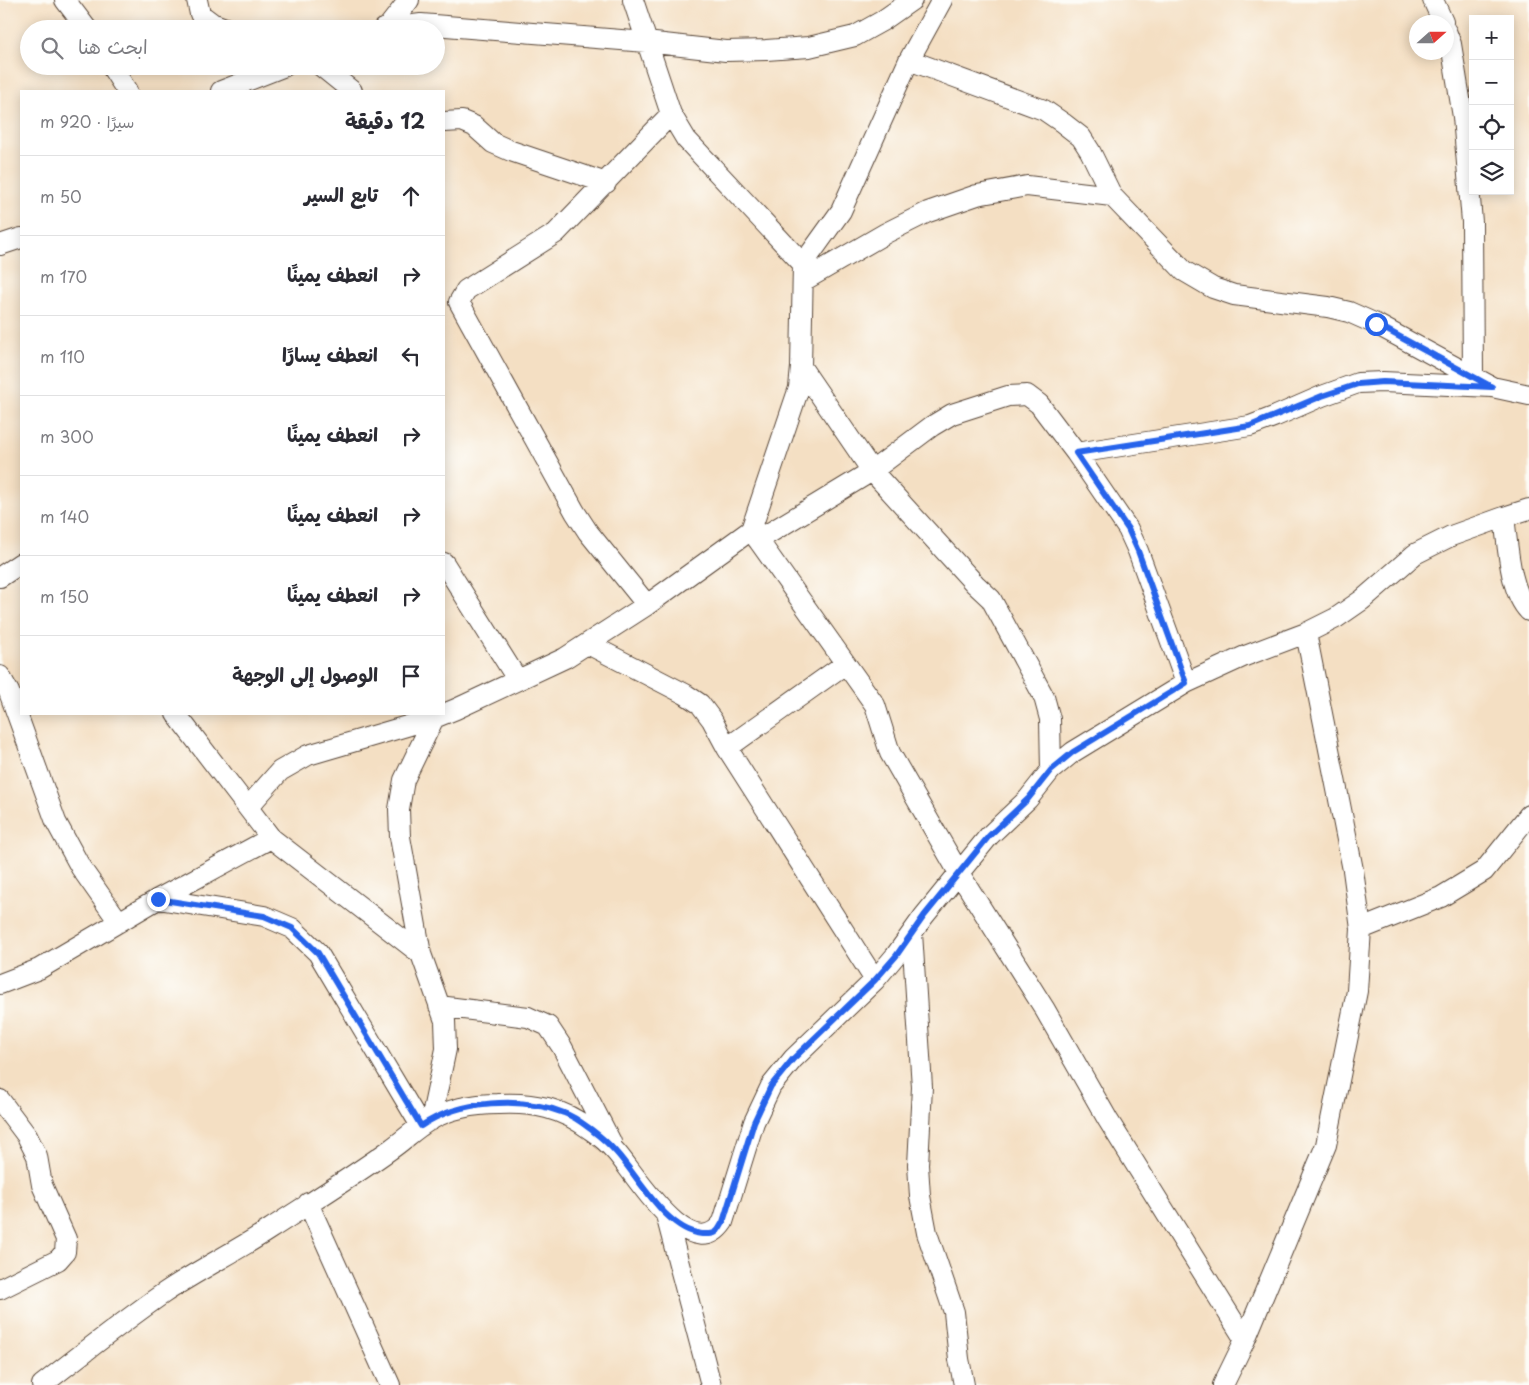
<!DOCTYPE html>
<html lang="ar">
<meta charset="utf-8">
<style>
body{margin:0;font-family:"Playpen Sans","Playpen Sans Arabic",sans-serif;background:#f2f2f3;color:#2b2b33;direction:rtl}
.controls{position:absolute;right:15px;top:15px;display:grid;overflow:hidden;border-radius:0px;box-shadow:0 2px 12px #0003}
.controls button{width:45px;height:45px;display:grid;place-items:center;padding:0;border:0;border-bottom:1px solid #e1e1e2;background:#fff;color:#2b2b33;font:25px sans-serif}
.compass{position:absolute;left:1409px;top:15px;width:45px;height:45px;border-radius:50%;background:#fff;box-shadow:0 2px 12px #0003;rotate:69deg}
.stop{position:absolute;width:15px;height:15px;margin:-11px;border:4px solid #2563eb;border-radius:50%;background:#fff}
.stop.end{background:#2563eb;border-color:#fff;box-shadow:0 1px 5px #0008}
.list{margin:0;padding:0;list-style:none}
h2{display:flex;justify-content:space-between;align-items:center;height:65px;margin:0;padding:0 20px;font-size:21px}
h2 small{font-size:16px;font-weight:400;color:#7c7c81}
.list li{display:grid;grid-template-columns:32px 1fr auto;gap:15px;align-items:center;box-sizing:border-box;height:80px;padding:0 20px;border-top:1px solid #e1e1e2}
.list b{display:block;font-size:19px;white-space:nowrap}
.list em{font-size:16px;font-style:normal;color:#7c7c81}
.icon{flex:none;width:28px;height:28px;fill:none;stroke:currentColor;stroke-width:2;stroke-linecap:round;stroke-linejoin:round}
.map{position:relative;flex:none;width:1529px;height:1385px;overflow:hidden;direction:ltr}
.search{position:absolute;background:#fff;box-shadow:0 2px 12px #0003;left:20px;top:20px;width:425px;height:55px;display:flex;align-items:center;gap:12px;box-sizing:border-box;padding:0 18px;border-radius:28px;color:#7c7c81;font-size:19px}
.panel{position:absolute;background:#fff;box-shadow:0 2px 12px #0003;left:20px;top:90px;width:425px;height:625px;border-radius:0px;direction:rtl}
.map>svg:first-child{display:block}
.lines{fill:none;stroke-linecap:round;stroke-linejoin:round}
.minor-casing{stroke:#574537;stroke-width:22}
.minor{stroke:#fff;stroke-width:20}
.route{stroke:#2563eb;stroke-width:6}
</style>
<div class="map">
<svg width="1529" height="1385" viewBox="0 0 1529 1385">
<rect width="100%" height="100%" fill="#fdfcf7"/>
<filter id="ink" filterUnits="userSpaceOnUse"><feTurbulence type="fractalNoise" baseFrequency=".02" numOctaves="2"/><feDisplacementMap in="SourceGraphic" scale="10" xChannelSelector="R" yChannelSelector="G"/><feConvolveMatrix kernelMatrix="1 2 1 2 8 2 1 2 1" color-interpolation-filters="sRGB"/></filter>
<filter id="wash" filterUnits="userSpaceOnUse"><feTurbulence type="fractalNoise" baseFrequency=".0096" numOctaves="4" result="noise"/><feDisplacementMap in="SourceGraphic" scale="20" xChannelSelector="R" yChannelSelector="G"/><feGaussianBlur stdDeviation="1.12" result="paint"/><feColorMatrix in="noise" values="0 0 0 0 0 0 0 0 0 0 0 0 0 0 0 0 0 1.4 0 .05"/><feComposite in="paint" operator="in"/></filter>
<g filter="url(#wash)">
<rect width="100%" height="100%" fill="#f4dfc3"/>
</g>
<g filter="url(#ink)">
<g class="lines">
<g class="minor-casing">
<path id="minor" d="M65,0L87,29
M197,0L200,14L212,23L228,29
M633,0L671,114L686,139L803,264
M1433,0L1443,22
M388,27L409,0
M383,29L421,24L646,42L726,51L766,50L809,47L855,36L882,21L912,0
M1446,31L1451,44L1463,117L1472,222L1473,377
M909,60L1044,110L1063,123L1081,137L1090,151L1112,196L1184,271L1213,288L1234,295L1328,307L1349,312L1376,324L1492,387
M111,66L127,91
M321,66L352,91
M221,91L285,66
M444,122L462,121L474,126L493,143L511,151L606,183
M0,245L21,238
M803,281L886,233L928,212L977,195L1027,186L1112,196
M801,367L872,471L975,584L991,599L1044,697L1050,719L1051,770
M1076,453L1250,426L1276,416L1322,396L1358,383L1383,382L1492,387L1529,395
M1504,517C1508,545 1509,590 1529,611
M751,530L875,705L890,753L959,873L1044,1008L1108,1120L1245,1340
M758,540L872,471L932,426L952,414L1008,396L1027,395L1039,404L1076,453L1128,529L1138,551L1186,683
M444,563L517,679
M0,577L21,563
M647,605L588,532L575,512L459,302L466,290L556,233L671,114
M588,644L685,694L700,704L712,720L727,748L875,980
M0,676L9,692L56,822L81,868L119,922
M176,714L271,838L421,954
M727,748L845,664
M248,807L280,771L308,755L434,718L456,709L565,658L647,605L751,530L799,388L801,367L803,264L841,211L909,60L942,0
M158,899L264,916L292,928L318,953L421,1126
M1361,929L1441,897L1484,871L1529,815
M912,933L922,1087L918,1165L920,1196L927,1233L954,1312L959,1359L964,1385
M0,984L39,969L158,899L271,838
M439,1006L528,1017L548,1026L562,1047L611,1142
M0,1100L27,1136L37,1156L42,1185L66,1239L65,1252L58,1260L0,1289
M431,1120L446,1049L445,1021L421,954L400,837L399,809L404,780L434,718
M308,1203L390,1385
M666,1215L711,1385
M42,1385C82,1354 122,1322 164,1293C198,1270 235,1252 270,1229C310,1203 352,1177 391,1149C404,1140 416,1128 430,1120C451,1108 475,1104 498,1104C534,1102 562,1108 591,1130C600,1136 609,1144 616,1152C634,1172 691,1269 723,1222L754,1122L771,1086L793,1059L875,980L896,955L924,916L989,836L1028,799L1051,770L1073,752L1186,683L1245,656L1306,633L1336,618L1362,600L1415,554L1451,536L1504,517L1529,509
M1223,1385L1245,1340L1326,1145L1357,991L1361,929L1353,870L1306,633"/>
</g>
<use href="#minor" class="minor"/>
</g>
</g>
<g class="lines" filter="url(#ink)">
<path class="route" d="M158,899L264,916L292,928L318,953L421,1126C459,1100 522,1096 564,1113C574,1116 585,1125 593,1131C601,1137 609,1144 616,1152C638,1176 665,1230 702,1234C706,1234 712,1235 716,1232C719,1230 721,1225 723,1222L754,1122L771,1086L793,1059L875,980L896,956L924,916L989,836L1028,799L1051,770L1073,752L1186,683L1138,551L1128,529L1076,453L1250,426L1322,396L1358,384L1383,382L1492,387L1376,324"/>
</g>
</svg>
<div class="controls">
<button>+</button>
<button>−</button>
<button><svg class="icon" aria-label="locate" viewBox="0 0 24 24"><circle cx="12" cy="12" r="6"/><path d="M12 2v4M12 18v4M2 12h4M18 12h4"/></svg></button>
<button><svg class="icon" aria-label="layers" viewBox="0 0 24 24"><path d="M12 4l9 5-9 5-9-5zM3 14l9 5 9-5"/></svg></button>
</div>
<svg class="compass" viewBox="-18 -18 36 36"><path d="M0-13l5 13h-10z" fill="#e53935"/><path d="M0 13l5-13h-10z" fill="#7c7c81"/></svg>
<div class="stop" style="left:1376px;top:324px"></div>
<div class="stop end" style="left:158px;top:899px"></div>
<div class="search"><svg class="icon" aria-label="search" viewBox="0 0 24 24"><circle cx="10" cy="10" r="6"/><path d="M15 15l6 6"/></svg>ابحث هنا</div>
<section class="panel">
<h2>12 دقيقة<small>سيرًا · 920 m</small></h2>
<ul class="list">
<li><svg class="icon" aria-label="ahead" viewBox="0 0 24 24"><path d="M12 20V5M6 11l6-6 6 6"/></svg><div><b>تابع السير</b></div><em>50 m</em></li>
<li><svg class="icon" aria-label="right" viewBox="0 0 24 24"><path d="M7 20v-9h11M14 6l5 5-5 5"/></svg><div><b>انعطف يمينًا</b></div><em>170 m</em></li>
<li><svg class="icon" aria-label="left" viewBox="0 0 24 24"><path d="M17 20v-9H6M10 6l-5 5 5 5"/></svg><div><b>انعطف يسارًا</b></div><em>110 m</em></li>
<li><svg class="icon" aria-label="right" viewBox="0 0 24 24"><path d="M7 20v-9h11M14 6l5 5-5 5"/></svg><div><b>انعطف يمينًا</b></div><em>300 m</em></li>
<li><svg class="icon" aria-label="right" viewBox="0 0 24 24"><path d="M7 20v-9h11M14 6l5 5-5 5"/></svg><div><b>انعطف يمينًا</b></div><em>140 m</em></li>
<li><svg class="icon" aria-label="right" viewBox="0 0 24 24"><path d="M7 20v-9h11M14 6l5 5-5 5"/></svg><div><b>انعطف يمينًا</b></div><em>150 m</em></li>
<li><svg class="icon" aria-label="arrive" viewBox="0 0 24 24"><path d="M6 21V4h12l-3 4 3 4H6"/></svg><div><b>الوصول إلى الوجهة</b></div></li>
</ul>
</section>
</div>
